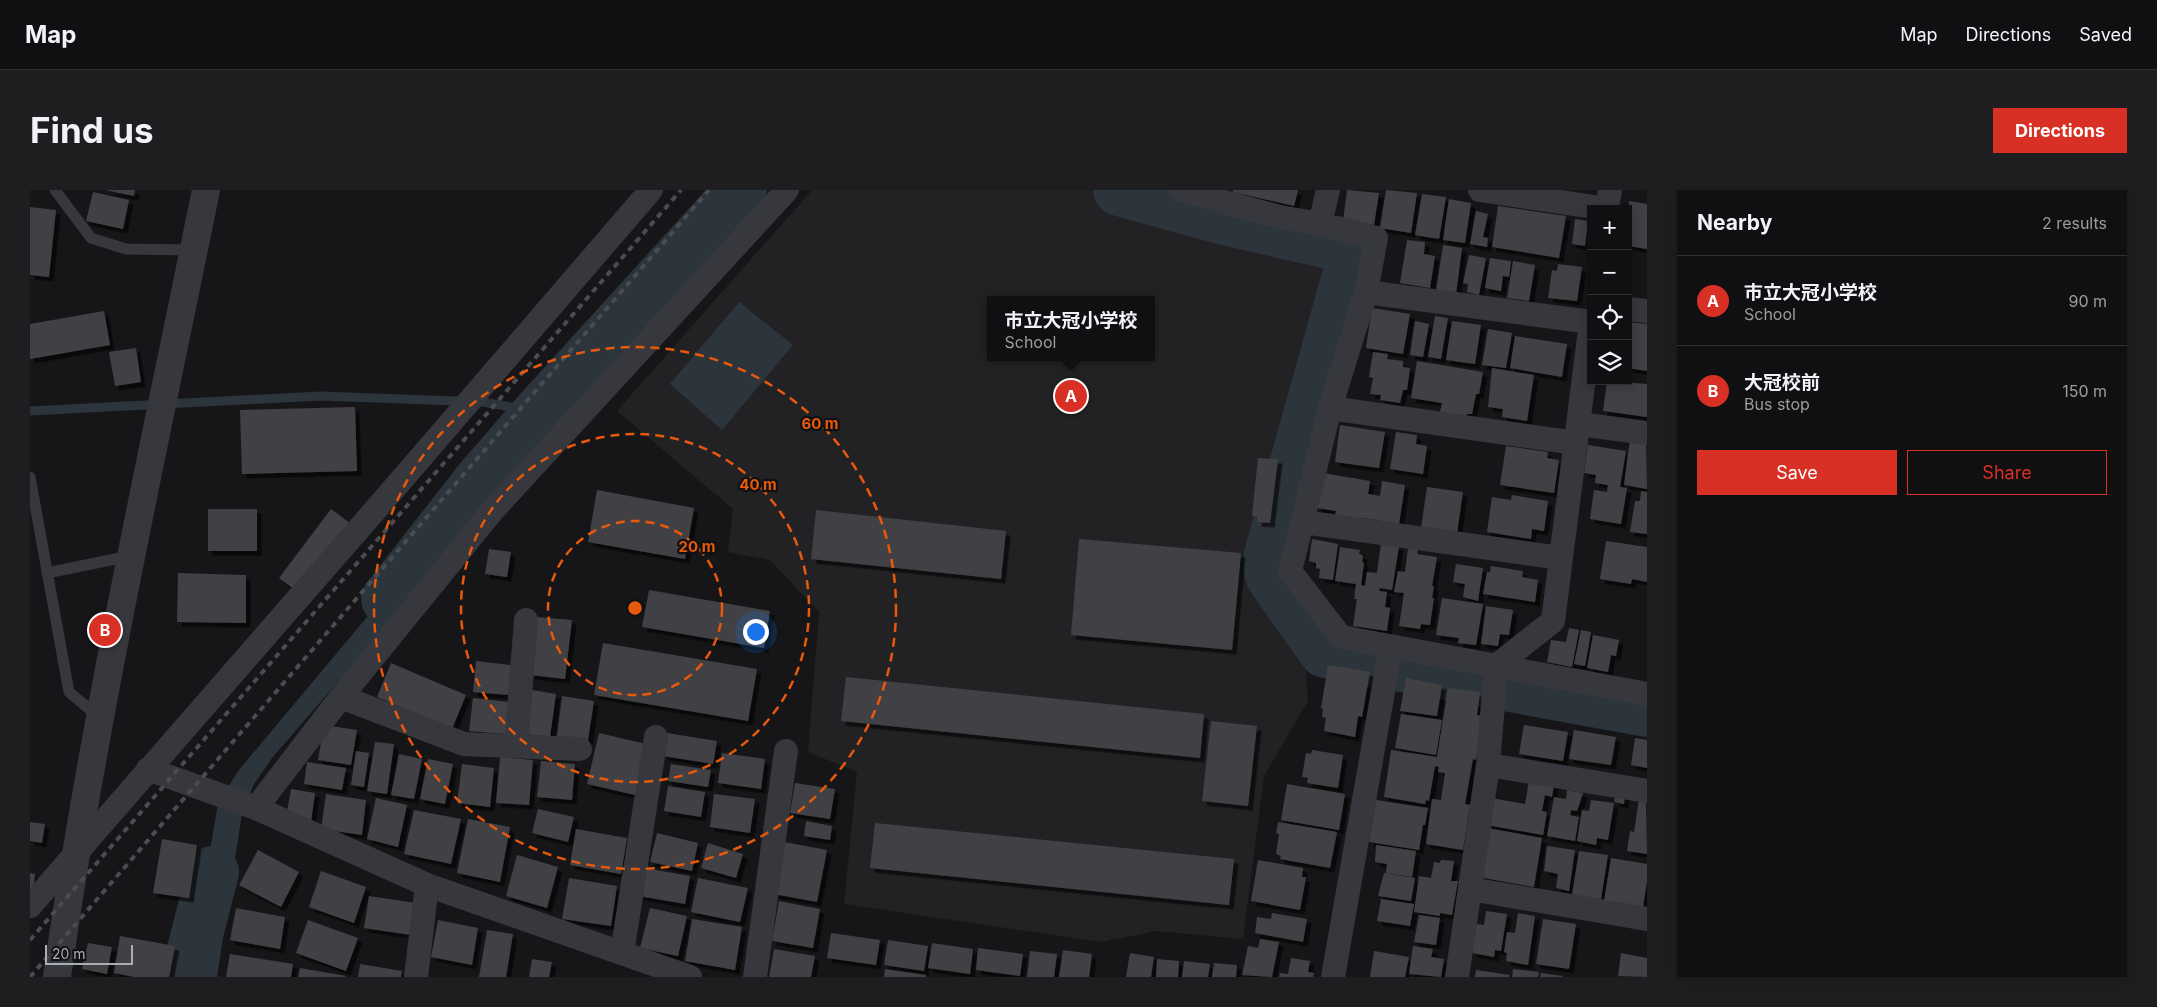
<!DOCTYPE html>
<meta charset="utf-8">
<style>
body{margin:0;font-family:Inter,"Noto Sans JP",sans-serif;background:#1e1e20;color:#f1f3f6}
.controls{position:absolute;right:15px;top:15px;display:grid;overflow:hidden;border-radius:0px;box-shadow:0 2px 12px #0003}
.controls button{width:45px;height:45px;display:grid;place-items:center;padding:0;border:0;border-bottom:1px solid #303032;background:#101012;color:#f1f3f6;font:25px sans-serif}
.scale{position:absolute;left:15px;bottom:12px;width:88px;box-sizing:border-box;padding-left:5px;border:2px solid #a8adb8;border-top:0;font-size:14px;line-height:18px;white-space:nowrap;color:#a8adb8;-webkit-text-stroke:4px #111113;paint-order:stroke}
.you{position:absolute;left:725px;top:441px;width:18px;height:18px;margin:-12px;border:4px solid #fff;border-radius:50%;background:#1a73e8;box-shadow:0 0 0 8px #1a73e833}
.badge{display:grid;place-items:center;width:32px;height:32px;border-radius:50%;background:#d93025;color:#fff;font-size:16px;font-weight:700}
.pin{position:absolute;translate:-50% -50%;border:2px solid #fff;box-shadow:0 1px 5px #0006}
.popup{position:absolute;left:957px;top:106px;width:168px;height:65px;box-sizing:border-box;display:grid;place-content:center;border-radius:0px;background:#101012;filter:drop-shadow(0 1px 4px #0005);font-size:16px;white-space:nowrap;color:#9c9d9f}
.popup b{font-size:19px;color:#f1f3f6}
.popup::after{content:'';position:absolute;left:50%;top:100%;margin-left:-10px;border:10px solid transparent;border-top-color:#101012}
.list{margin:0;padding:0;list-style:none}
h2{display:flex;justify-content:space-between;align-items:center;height:65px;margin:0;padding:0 20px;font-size:21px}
h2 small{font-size:16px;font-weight:400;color:#9c9d9f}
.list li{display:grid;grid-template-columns:32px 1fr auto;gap:15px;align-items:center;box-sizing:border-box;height:90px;padding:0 20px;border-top:1px solid #303032}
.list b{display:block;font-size:19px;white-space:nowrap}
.list p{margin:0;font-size:16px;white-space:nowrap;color:#9c9d9f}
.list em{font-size:16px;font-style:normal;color:#9c9d9f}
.actions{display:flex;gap:10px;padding:15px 20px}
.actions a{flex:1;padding:11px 0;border:1px solid #d93025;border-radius:0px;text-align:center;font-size:18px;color:#d93025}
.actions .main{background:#d93025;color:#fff}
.icon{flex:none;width:28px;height:28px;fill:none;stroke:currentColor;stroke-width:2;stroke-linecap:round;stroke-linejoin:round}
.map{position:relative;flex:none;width:1617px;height:787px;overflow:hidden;border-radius:0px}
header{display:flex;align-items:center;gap:30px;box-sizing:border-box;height:70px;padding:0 25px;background:#101012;border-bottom:1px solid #303032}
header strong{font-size:24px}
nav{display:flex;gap:28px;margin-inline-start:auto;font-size:18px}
.intro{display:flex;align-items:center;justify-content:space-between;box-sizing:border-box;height:120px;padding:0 30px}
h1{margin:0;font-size:35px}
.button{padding:12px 22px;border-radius:0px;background:#d93025;color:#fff;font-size:18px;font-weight:700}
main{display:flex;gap:30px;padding:0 30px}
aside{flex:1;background:#101012;border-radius:0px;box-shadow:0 2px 12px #0003}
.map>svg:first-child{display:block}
.built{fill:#222225;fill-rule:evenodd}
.water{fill:#2c353c}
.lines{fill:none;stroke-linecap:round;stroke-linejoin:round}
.stream{stroke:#2c353c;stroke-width:9}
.river{stroke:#2c353c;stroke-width:52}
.building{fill:#404145;filter:url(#shadow)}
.service{stroke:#37383d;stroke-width:11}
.minor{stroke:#37383d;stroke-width:24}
.tertiary{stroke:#37383d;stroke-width:28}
.rail{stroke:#4a4c52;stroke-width:4;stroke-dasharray:6 5;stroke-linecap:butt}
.ring{fill:none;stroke:#e8590c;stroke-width:2.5;stroke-dasharray:9 6}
.centre{fill:#e8590c;stroke:#111113;stroke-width:2.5}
.ring-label{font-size:15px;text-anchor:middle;font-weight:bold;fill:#e8590c;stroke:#111113;stroke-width:4.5;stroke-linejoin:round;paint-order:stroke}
</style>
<header>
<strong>Map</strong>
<nav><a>Map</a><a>Directions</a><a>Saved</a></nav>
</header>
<div class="intro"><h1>Find us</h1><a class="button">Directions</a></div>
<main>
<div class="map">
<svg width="1617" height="787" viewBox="0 0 1617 787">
<defs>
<filter id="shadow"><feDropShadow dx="4.5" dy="4.5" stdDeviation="0" flood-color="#0009"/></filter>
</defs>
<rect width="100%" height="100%" fill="#161618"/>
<path class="built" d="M782,0H1066L1295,65L1308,79L1265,237L1224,379L1274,456L1278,511L1234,586L1213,749L1126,741L1071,752L814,714L827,582L778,562L789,422L740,370L698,362L703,319L587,221ZM961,110H1121V167H961Z"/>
<path class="water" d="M708,0H733L242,568L224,594L212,623L187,787H158L188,614L208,581L353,408Z
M709,112L763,155L692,240L640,194Z"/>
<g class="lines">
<path class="stream" d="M0,221L291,206L453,212L509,222"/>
<path class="river" d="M1089,0L1198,30L1317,57L1322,62L1323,68L1240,365L1239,377L1242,387L1295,462L1617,521
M357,409L450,290L509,222L711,0
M156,787L183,682"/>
</g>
<path class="building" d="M75,0H105L104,6Z
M1203,0H1268L1264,16L1203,2Z
M1317,0L1349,3L1344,35L1313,31Z
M1356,0L1387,3L1381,43L1350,38Z
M63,2L99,10L93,39L56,31Z
M1392,4L1416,7L1409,49L1385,45Z
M1419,9L1441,13L1435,53L1413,50Z
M1599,11L1617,14V59L1598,56Z
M1468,16L1536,26L1529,68L1462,57Z
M0,17L26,20L19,87L0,85Z
M1446,21L1458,24L1453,47L1458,48L1457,57L1440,54Z
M1545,29L1558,31L1555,56L1542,54Z
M1377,50L1395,52L1394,64L1405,66L1400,98L1370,93Z
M1413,55L1432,58L1426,104L1406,101Z
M1439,65L1456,68L1449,105L1437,102L1438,94L1433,93Z
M1460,68L1481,71L1479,87L1473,86L1471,101L1455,98Z
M1483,71L1505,75L1499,111L1477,108Z
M1528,74L1552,77L1547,111L1518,108L1522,80L1527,81Z
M1342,118L1380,124L1373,164L1336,158Z
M74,121L80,155L0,169V134Z
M1405,126L1418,128L1411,169L1398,167Z
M1385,131L1399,134L1393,167L1380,165Z
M1422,131L1451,135L1445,174L1416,170Z
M1598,132L1617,134V181L1598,178Z
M1458,139L1482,143L1476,178L1452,175Z
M1485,146L1537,154L1532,187L1480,178Z
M106,158L111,192L85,196L79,162Z
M1343,162L1358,164L1357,169L1373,171V177L1380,178L1377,200H1373L1370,213L1350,210L1351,205L1340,204L1343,188L1339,187Z
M1387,171L1453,182L1449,204H1446L1442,224H1437V226L1410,222L1412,213L1381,208Z
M1462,178L1504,185L1497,231L1472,227L1473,219L1458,217Z
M1577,191L1617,194V227L1573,221Z
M325,217L327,281L212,284L210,220Z
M1310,235L1355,242L1349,278L1305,272Z
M1366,242L1387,245L1386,254L1397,256L1393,284L1360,279Z
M1600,249L1616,251L1617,299L1594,295Z
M1558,255L1596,261L1590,297L1597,298L1591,334L1560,329L1564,300L1577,302L1578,295L1565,293L1566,285L1554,283Z
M1476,256L1518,262L1517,268L1529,270L1524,303L1470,295Z
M1228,268L1248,269L1240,333L1227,332V327L1222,326Z
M1293,283L1340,291L1338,304L1350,306L1352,291L1375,295L1369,334L1334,328V332L1305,327L1306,321L1287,318Z
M1397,297L1433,302L1427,343L1391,338Z
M567,300L664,318L655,369L558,352Z
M1611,301L1617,302V344L1600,342L1605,311H1610Z
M1482,305L1518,311L1514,341L1502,339L1501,349L1457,342L1462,307L1481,310Z
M178,319H227V361H178Z
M301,319L320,333L268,402L249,388Z
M786,320L976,341L971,389L781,369Z
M1049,349L1211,363L1202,460L1041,445Z
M1282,349L1308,354L1303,390L1289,388L1290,379L1286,378V373L1279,371Z
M1576,351L1617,357V392L1602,389L1601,394L1570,389Z
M1351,353L1369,356L1362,400L1350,398L1349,401L1357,402L1355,417L1360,418L1357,441L1323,436L1327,409H1324L1326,394L1305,391L1310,357L1330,360L1329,363L1333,366L1332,372L1334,373L1331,395L1335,396L1337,382L1347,383Z
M1378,358L1388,360L1387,364L1407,367L1402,396H1404L1402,408H1404L1400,435L1391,434L1390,439L1369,436L1374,403L1364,402L1368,381L1375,382Z
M459,359L481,362L477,387L455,384Z
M1426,374L1453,378L1448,411L1433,407L1435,394L1423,392Z
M1461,376L1493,381L1492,387L1508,390L1505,412L1453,404L1457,382H1460Z
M148,383L216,385V433L147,432Z
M619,400L740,421L734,458L612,437Z
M1412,408L1453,414L1446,455L1428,453L1429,448L1406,445Z
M1456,416L1483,420L1479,445L1470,444L1468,456L1451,454Z
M507,427L542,430L535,489L500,485Z
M1539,438L1549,440L1542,477L1517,472L1521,450L1536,452Z
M1551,440L1561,442L1555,476L1544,474Z
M1563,445L1589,450L1586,466L1581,465L1578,482L1557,478Z
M573,453L727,479L718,531L564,505Z
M446,471L481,475L478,505L443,502Z
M361,473L436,505L422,539L347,507Z
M1298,475L1340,482L1332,527L1328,526L1325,547L1294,541L1296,528L1292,527L1293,519L1291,518Z
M816,487L1174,524L1170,568L811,531Z
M1376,488L1412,495L1407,526L1370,521Z
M1418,498L1450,502L1447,525L1452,526L1446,570L1443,569L1435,614L1440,615L1433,660L1396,654L1402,609L1411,610L1415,583L1408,582L1409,577L1405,576L1399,611L1396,610L1395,614L1354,607L1361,560L1407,567Z
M502,500L526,504L520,547L495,544Z
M532,506L564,511L558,550L527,546Z
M443,508L479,512L476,544L439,541Z
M1371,524L1412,530L1406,565L1365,558Z
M1181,531L1227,536L1218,616L1172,611Z
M294,535L327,540L321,575L288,570Z
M1494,535L1538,542L1533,571L1489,564Z
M1544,540L1586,547L1581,575L1539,569Z
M569,543L616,554L605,605L557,594Z
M637,543L687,551L683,574L633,566Z
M1605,548L1617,550V578L1601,575Z
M345,552L364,554L357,604L337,601Z
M1282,560L1313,565L1308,598L1277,593L1278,588L1272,587L1276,563L1281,564Z
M326,561L339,563L334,597L321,595Z
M692,563L735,569L731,599L688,593Z
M369,564L392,569L384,609L361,605Z
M470,567L503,570L499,615L466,613Z
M398,569L423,574L415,614L390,609Z
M511,571L545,574L542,610L507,607Z
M277,572L316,578L312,600L274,594Z
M432,574L464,578L460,617L427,613Z
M641,574L681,580L678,597L638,591Z
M1500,585L1525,589L1522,607L1515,605L1512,621L1517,622L1513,645L1457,635L1461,608L1495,614Z
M765,593L805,599L800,629L760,623Z
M1257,594L1315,604L1309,640L1251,630Z
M638,596L675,602L671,627L634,621Z
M261,599L285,603L281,632L256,628Z
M1537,600L1553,603L1547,621L1541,620L1540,625L1549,627L1545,651L1517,646L1524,607L1536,609Z
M1586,603L1595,605L1594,614L1584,612Z
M296,604L336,610L332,645L291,639Z
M684,604L725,609L720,643L680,637Z
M346,608L377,615L368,657L337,649Z
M1609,609L1616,611L1617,664L1597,661L1600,641L1604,642Z
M1346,610L1398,618L1395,635H1393L1389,660L1339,652Z
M1561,610L1584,613L1578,650L1567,648L1566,655L1547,651L1552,620L1559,621Z
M508,619L544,627L538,652L502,643Z
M384,620L431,629L421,674L374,664Z
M438,629L480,637L470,692L427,683Z
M776,631L802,636L800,650L774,646Z
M0,632L15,634L12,653L0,651Z
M1248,632L1307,642L1300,678L1250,669L1251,666L1246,664L1249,644L1246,643Z
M845,633L1204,669L1199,715L840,678Z
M1457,638L1512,648L1504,697L1448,687Z
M546,639L597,648L591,684L540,675Z
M627,643L668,653L662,681L620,672Z
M132,649L167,655L159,708L123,703Z
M754,652L797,660L787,712L744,704Z
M678,653L713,664L706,688L671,678Z
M1346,655L1386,661L1382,687L1356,683L1357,674L1345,672Z
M1517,656L1545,660L1539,701L1526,698L1528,684L1514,681Z
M228,660L269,682L251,717L209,695Z
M1549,661L1578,665L1571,709L1542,705Z
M487,665L528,677L517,718L476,706Z
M1581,668L1617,674V691L1613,717L1574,711Z
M1228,670L1273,678L1272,687H1276L1270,720L1221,711Z
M1411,670L1424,671L1421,691H1428L1422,725L1410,723V726L1384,722L1389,686L1401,688L1404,672L1410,673Z
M615,678L660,686L655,714L609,706Z
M291,681L336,697L324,733L279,717Z
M0,683L5,684L2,712H0Z
M1354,683L1385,688L1381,711L1348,706Z
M539,688L587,696L581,736L532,729Z
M668,688L718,698L710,732L661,722Z
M339,706L386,713L381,745L334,738Z
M1351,709L1384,714L1380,736L1347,731Z
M749,711L790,719L783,758L742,751Z
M206,718L255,727L250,759L200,750Z
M620,718L657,726L648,766L610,758Z
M1456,721L1477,724L1471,761L1465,760L1464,767L1442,763L1446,734L1454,735Z
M1242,723L1277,729L1273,752L1225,743L1227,727L1241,729Z
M1488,723L1505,726L1498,775L1476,771L1477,763L1474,762L1477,742L1485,743Z
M1389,725L1410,728L1406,755L1384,752Z
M662,729L712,737L705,780L655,771Z
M1513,729L1546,734L1539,779L1506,774Z
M278,730L328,748L316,781L266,763Z
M408,730L448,738L442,775L401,767Z
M457,740L483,744L476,787H449Z
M801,743L850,750L846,775L797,768Z
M90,746L145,756L139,787H104L84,783Z
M1230,749L1249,752L1242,787L1212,785L1218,756L1228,758Z
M858,750L898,756L894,781L854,775Z
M58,753L82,757L77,784L52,779Z
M902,753L943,759L940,784L898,778Z
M1383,756L1403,759L1401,767L1414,769L1411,787L1379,784Z
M948,758L993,764L990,786L946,780Z
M744,759L785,766L781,787H739Z
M1033,760L1062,764L1059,787H1029Z
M1000,761L1027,764L1024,787H997Z
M1344,761L1379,767L1375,787H1340Z
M1100,763L1124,767L1121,787H1096Z
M1591,763L1617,768V787L1588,786Z
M200,764L263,774L261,787H196Z
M1261,768L1280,771L1278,782L1284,783L1283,787H1249L1250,783L1258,784Z
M502,769L522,772L519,787H499Z
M1127,769L1149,771L1148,787H1126Z
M1154,771L1180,774L1178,787H1152Z
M1184,773L1207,775L1206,787H1182Z
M330,774L372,781L371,787H328Z
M270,778L316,786L315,787H268Z
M855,779L896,785V787H854Z
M1483,779L1509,782L1508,787H1482Z
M1446,780L1480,785L1479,787H1445Z
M1511,783L1533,786L1532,787H1510Z"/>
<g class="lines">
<path class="service" d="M25,0L61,48L96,59L164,60
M0,287L39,502L69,527
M17,383L100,366"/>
<path class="minor" d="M1150,0L1250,27L1290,34L1346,48L1336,102L1300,218L1260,381L1311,447L1617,504
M1450,0L1577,19L1580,0
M1290,34L1298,0
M1336,102L1561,132
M1598,119L1617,121
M1300,218L1546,253
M1549,234L1617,243
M1273,332L1531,368
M311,507L434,554L550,559
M486,556L496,430
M1458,575L1617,601
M118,579L226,618L397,695L660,787
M226,618L311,507L463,320L757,0
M1440,699L1617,729
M0,716L361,302L621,0
M592,763L626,547
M386,787L397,695
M725,787L756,561
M1303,787L1361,456
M1427,787L1458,575L1466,476L1523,431L1561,132"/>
<path class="tertiary" d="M27,787C65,522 123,262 176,0"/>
<path class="rail" d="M0,750L651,0
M0,787L679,0"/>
</g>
<g class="ring">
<circle cx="605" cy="418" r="87"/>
<circle cx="605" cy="418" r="174"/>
<circle cx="605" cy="418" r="261"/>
</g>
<circle cx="605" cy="418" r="8" class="centre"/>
<g class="ring-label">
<text x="790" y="239">60 m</text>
<text x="728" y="300">40 m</text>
<text x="667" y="362">20 m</text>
</g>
</svg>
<div class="controls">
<button>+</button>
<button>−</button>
<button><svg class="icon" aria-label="locate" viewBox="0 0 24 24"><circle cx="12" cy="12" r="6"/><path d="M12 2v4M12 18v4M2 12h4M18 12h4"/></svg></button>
<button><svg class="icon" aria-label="layers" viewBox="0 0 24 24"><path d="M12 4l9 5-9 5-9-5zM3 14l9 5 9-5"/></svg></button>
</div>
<div class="scale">20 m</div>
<div class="you"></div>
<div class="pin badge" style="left:1041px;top:206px">A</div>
<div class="popup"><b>市立大冠小学校</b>School</div>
<div class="pin badge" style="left:75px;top:440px">B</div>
</div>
<aside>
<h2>Nearby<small>2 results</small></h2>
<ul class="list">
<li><span class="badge">A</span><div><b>市立大冠小学校</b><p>School</p></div><em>90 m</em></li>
<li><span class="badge">B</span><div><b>大冠校前</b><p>Bus stop</p></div><em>150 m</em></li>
</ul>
<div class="actions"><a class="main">Save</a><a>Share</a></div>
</aside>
</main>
